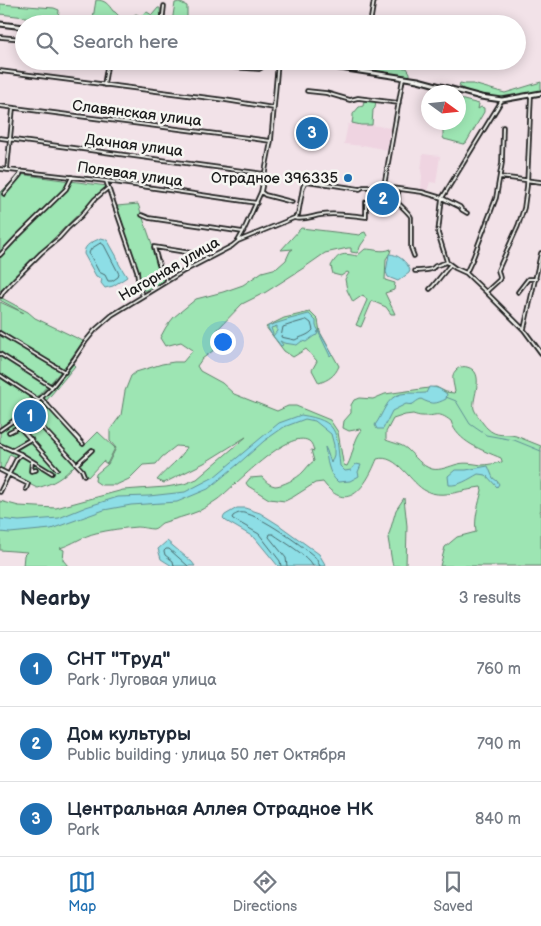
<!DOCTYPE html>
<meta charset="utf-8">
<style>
body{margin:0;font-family:"Balsamiq Sans",sans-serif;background:#f6f6f7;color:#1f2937}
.compass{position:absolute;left:421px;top:85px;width:45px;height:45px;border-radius:50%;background:#fff;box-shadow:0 2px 12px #0003;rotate:105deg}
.you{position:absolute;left:222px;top:341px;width:18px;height:18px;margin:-12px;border:4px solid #fff;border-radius:50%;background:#1a73e8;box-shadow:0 0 0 8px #1a73e833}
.badge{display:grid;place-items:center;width:32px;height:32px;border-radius:50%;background:#1f6fb2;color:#fff;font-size:16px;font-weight:700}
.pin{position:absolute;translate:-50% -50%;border:2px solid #fff;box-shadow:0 1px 5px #0006}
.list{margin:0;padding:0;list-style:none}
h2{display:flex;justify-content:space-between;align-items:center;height:65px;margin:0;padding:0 20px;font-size:21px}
h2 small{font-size:16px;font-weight:400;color:#747a83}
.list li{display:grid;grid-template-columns:32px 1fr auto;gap:15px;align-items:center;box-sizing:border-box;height:75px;padding:0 20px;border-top:1px solid #e0e1e3}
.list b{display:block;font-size:19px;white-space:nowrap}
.list p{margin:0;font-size:16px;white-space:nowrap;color:#747a83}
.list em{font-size:16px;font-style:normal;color:#747a83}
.icon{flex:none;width:28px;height:28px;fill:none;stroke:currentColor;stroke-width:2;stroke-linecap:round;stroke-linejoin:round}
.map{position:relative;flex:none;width:541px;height:566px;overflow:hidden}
.search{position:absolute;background:#fff;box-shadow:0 2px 12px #0003;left:15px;right:15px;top:15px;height:55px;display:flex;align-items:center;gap:12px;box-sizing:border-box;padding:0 18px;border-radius:28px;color:#747a83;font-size:19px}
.sheet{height:290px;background:#fff}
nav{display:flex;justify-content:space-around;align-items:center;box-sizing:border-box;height:70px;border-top:1px solid #e0e1e3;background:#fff;font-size:14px;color:#747a83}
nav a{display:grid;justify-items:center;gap:2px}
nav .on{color:#1f6fb2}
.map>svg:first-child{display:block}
.built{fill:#efd4e1}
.green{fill:#9de5b3;stroke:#5c8068;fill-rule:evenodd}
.water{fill:#8ddee6;stroke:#609095}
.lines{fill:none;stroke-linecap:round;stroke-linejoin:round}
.shore{stroke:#496a6d;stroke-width:1}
.stream{stroke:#609095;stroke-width:1}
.minor-casing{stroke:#1c1c1c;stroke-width:5.5}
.tertiary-casing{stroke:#1c1c1c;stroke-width:7}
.minor{stroke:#f6f6f2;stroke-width:2}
.tertiary{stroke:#f6f6f2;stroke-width:3}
.poi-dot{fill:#1f6fb2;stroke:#f6f6f2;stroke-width:2}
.labels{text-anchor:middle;stroke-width:5;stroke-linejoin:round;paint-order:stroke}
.street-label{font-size:15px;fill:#1c1c1c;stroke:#f6f6f2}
.poi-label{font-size:15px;fill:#1c1c1c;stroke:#f6f6f2;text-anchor:end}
</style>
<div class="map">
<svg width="541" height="566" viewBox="0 0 541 566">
<rect width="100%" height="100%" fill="#f2e2e8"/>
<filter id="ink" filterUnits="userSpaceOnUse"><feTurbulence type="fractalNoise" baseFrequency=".02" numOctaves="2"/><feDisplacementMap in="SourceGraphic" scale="10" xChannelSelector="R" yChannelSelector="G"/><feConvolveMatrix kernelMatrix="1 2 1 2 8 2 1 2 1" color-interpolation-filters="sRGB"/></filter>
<g filter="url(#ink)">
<path class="built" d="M352,123L361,125H372L390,128L387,150L363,145V146L344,144L348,124L351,125Z
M423,154L440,156L436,183L430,182L427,191L421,189L422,176L421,171Z"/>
<path class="green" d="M96,0C105,0 108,4 113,11L115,12L124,21L136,14L140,16L147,12L152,15L158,8H160L161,21L172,22L175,3L179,2L187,6V17L185,20L197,19L200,20L199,24H92Z
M0,4L54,8L59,10L58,21L0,14Z
M301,61H360L362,65L407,68L410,73V76Z
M541,82V91C530,93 520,97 509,98C493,99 471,95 459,86L460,83L465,84H473L505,93Z
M460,99L479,104L478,109L481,107L484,108V112L466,143L463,144L444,139L443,137V129L446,123L458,122L459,100Z
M369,100L376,101L375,108L373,110L372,125H361L352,123L353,117V114L359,107L363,106L364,101Z
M19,174L107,186L0,291V193Z
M138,204L165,281L144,291L117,206Z
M301,228L360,235L362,233L365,232L367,236C365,240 363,242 361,245C359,248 360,250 357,253L351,252V248H348L325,253L305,267L266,292L242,304L218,329L214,339V350L202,359L197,366L200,371L222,383L234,394L277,411L288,406H296L330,420L338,432L343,462L344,465L347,466C354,454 353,440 362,430L360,429L349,431L343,428L344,421L351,413V405L354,400L359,398L373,399L385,394L436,387L446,392L454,393L455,392C454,384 450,376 456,370C459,367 463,366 467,367C487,372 471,399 474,409C476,414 483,424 487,428C497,438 505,433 516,436C524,439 533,443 541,446V510L540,511L541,513V566H440L445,547L457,537L476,532C474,517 479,504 482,490L481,487L474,488L473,489C456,492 441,498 426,491C411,484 397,453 377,459C367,484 348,516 323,482L315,483L293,497L285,501L269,499L248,486L246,483L250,478L262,477C265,481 269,485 275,486C282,486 298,478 303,472C307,468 309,464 314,461L311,450L314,451C313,447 312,443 309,441C288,428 234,487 218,499C212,503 205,508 199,511C187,516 174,519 162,523C159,525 156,529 153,529C148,529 143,527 137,527C123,528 109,530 96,533C83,536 73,544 60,548L64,550L63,560L68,566H23L24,555L27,552L0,550V501L19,506L56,508L123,490L166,487L184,484L197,479L246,437L241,440L204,463L164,483L157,480C167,468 181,459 187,447L176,446L162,457L156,464L143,465L129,479L116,485H101L95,481L96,474L108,464L116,448L110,441V430L121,415L125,391L131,376L136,372L162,364L174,362H183L193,350L181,342L165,346L160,338L166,327L174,317L196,299L223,292L243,285L262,272L277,268L286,260L290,251L293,249L281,250ZM413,414C416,415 419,416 422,416C436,417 437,410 451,421C457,442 482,450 501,458L502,461V462C495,463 488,465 482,465C474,464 466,462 458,464C450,466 440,471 432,469C421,466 415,456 407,449C401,444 393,443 386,440V432L393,419L405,415Z
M365,249C375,249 381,253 391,249L390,253L386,259L385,280L395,283L394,290L385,293L395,314H391L386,307L372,301L361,327L356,325L367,300L363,295L353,302L347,290L345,279L349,273L347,272L341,276L333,274L331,266C338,253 343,253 357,256Z
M0,297L28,312L35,318L83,341L65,367L36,398L0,375V302L24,313L0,300Z
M310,312L318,320L320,332L339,366C335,376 328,380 319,383L312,370L317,361L306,349L293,357L284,351L266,327L284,318Z
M71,362L75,366L46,401L85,445L98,432L115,448L107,464L103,461L88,477L75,465C62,478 55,483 37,488L10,474L17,458L10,454L3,470L0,469V378L35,400Z
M404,498L407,526L406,566H393L392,562L388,538L396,510Z"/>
<path class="water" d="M101,238L105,239L108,241L117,257L119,264L127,277L113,286L105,288L101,283L102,279L96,276L84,254C84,244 93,242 101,238Z
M389,254C398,254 407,262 410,270L409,273L398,281L388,277L386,272Z
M309,314L316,321V326L332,354L330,356L318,331L317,335L314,336L306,342L302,341L297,345L284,343L280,341L283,345L281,346L273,336L277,331V326L271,328L273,334L272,335L268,328V326L290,319Z
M429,387C438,387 440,389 447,394L446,399C436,404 432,405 421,399C413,402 415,406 406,404L392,411L383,429H377L375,425C383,415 386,397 401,394C409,392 418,394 426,393Z
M301,415C339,421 336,431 340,466L345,471L351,470L356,464L361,465L358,472L359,476L350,481L338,482C328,474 327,459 325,447L327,451L331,463L334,455V445L331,434L315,421L305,419L284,427L264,441L237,465L208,489L177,502L131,505L104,510L51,529L10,533L0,532V519L19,521L59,518L86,507L118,497L149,496L185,492L214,477L279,423Z
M488,466L493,478L497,481L499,484L497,487L486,475L478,474C469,479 459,486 449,485L448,476L455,470H466Z
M237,508H245L260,513L279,525L319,554L326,566H278L255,538L226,521L223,518L225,515Z
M167,541L192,562L195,566H172L161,559L158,549Z"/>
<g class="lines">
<path class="shore" d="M101,243L104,245L119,274L118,277L112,281H108L105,275L99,272L89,253L91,249Z
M307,320L311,323L313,330C308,336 302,336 295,340L281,337L283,327L292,324Z
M174,566L173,561L165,555L164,551L166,549H169L188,566
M281,566L280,561L259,534L233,519L232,518L233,516C236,514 240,512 244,513C261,516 300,544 314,556C317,559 318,563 320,566
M287,566L286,558L269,537L270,534H273C284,542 307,555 313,566"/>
<path class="stream" d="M446,397L456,401L470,424L486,435L514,440L541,451"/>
<g class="minor-casing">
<path id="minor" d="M162,24L164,6
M370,24L374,0
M0,37L24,39
M181,61L229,67L259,69L261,68L262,61
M0,71L225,100L274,108
M363,71L365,61
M104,85L108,61
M307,91L326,93L350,100L358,98L399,103
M502,100L442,198L438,233L447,262L455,268L466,273L486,292L524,330L541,353
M0,106L271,141
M0,138L265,174
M0,169L106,181L257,203
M7,170L13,108
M500,177L541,182
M106,181L137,271L139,289L143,296
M384,186L403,78
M398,189V203C401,206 410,214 411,217V248L414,256
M261,192L265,195L292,202
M4,194L20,175L21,171
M142,215L149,218L243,232
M294,218C303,221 313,216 321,215C336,213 351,215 366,217V202
M238,241L294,218L298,215L303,187L306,181L360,189L363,187H384L422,192L442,198L460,207L462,210L467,213
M0,255L17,237L66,189L72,177
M415,271C421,270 431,272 435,266L447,262
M466,273L473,258L496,198L502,163L503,127
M167,281L159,265L154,247L204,255L208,259
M430,289L433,286L450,265
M487,291L499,280L500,278L498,270L518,226L524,208L527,186L531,95
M518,292L528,279H536
M1,296L3,292L13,281L41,253L59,238L68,228L81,216L95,199L108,188
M524,329L541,253
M0,333L65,372
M0,354L52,387
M0,375L38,400
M41,398L83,444
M29,410L41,426L82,470L84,475
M14,421L57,469
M0,430L29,410L52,387L74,359L86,341L95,330L112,315L184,271L232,246L238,241L243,232L261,192L271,141L278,61
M9,432L19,427
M0,445L21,454L52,473
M12,450L31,439
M32,461L31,471L36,470
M77,464L92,450
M0,470L28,484L26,489
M0,492L17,458L21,454"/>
</g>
<g class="tertiary-casing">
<path id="tertiary" d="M0,24L24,27
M285,61L321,65L418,80L481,97L502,100L541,93"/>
</g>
<use href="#minor" class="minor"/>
<use href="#tertiary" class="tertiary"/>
</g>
</g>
<circle class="poi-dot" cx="348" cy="178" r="5"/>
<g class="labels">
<g class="street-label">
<text transform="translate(137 113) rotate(7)" y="5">Славянская улица</text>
<text transform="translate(134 145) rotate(7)" y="5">Дачная улица</text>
<text transform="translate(130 174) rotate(8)" y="5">Полевая улица</text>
<text transform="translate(169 269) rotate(-30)" y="5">Нагорная улица</text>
</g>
<g class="poi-label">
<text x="338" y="183">Отрадное 396335</text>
</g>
</g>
</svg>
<svg class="compass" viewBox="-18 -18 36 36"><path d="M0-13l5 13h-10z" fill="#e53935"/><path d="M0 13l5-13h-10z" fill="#747a83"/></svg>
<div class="you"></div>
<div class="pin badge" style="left:30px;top:416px">1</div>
<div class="pin badge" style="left:383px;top:199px">2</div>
<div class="pin badge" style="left:312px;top:133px">3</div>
<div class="search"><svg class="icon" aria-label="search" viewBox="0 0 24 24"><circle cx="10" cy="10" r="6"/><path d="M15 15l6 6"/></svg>Search here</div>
</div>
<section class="sheet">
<h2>Nearby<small>3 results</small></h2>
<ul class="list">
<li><span class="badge">1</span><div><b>СНТ &quot;Труд&quot;</b><p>Park · Луговая улица</p></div><em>760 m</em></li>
<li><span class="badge">2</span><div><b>Дом культуры</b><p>Public building · улица 50 лет Октября</p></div><em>790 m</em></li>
<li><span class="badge">3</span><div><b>Центральная Аллея Отрадное НК</b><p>Park</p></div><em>840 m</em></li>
</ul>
</section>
<nav>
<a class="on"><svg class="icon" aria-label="map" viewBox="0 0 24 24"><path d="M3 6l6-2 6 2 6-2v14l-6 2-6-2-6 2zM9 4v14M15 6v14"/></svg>Map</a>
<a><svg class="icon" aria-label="directions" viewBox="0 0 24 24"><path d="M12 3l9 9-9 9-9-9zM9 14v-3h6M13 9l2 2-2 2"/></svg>Directions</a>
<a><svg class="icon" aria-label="saved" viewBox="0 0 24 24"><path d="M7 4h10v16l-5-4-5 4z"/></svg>Saved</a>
</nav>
